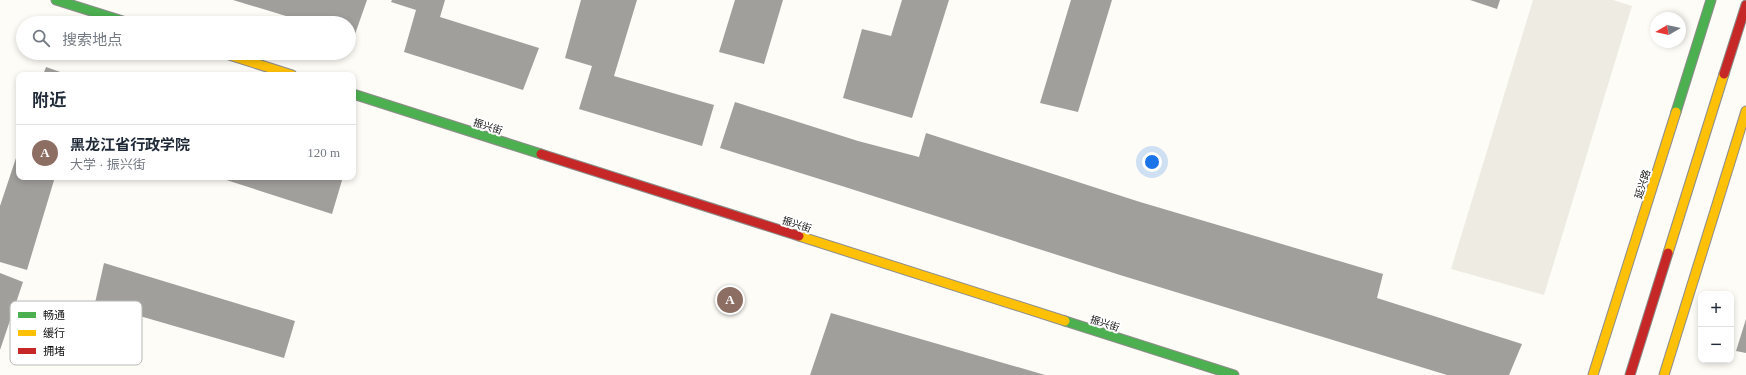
<!DOCTYPE html>
<html lang="zh">
<meta charset="utf-8">
<style>
body{margin:0;font-family:"Times New Roman","Noto Sans SC",serif;background:#f2f2f3;color:#1f2937}
.controls{position:absolute;right:12px;bottom:12px;display:grid;overflow:hidden;border-radius:8px;box-shadow:0 2px 6px #0003}
.controls button{width:36px;height:36px;display:grid;place-items:center;padding:0;border:0;border-bottom:1px solid #e0e1e3;background:#fff;color:#1f2937;font:20px sans-serif}
.compass{position:absolute;left:1650px;top:12px;width:36px;height:36px;border-radius:50%;background:#fff;box-shadow:0 2px 6px #0003;rotate:261deg}
.you{position:absolute;left:1152px;top:162px;width:14px;height:14px;margin:-10px;border:3px solid #fff;border-radius:50%;background:#1a73e8;box-shadow:0 0 0 6px #1a73e833}
.badge{display:grid;place-items:center;width:26px;height:26px;border-radius:50%;background:#b45309;color:#fff;font-size:13px;font-weight:700}
.pin{position:absolute;translate:-50% -50%;border:2px solid #fff;box-shadow:0 1px 4px #0006}
.list{margin:0;padding:0;list-style:none}
h2{display:flex;justify-content:space-between;align-items:center;height:52px;margin:0;padding:0 16px;font-size:17px}
h2 small{font-size:13px;font-weight:400;color:#747a83}
.list li{display:grid;grid-template-columns:26px 1fr auto;gap:12px;align-items:center;box-sizing:border-box;height:56px;padding:0 16px;border-top:1px solid #e0e1e3}
.list b{display:block;font-size:15px;white-space:nowrap}
.list p{margin:0;font-size:13px;white-space:nowrap;color:#747a83}
.list em{font-size:13px;font-style:normal;color:#747a83}
.icon{flex:none;width:22px;height:22px;fill:none;stroke:currentColor;stroke-width:2;stroke-linecap:round;stroke-linejoin:round}
.map{position:relative;flex:none;width:1746px;height:375px;overflow:hidden}
.search{position:absolute;background:#fff;box-shadow:0 2px 6px #0003;left:16px;top:16px;width:340px;height:44px;display:flex;align-items:center;gap:10px;box-sizing:border-box;padding:0 14px;border-radius:22px;color:#747a83;font-size:15px}
.panel{position:absolute;background:#fff;box-shadow:0 2px 6px #0003;left:16px;top:72px;width:340px;height:108px;border-radius:8px}
.map>svg:first-child{display:block}
.plaza{fill:#edebe2}
.building{fill:#a19f9c}
.lines{fill:none;stroke-linecap:round;stroke-linejoin:round}
.fast-casing{stroke:#8e8d8b;stroke-width:11}
.slow-casing{stroke:#8e8d8b;stroke-width:11}
.jam-casing{stroke:#8e8d8b;stroke-width:11}
.fast{stroke:#4caf50;stroke-width:9}
.slow{stroke:#ffc107;stroke-width:9}
.jam{stroke:#c62828;stroke-width:9}
.labels{text-anchor:middle;stroke-width:4;stroke-linejoin:round;paint-order:stroke}
.street-label{font-size:10px;fill:#111;stroke:#fff}
.key{fill:#fff;stroke:#b8b8b8;stroke-width:1}
.key-label{font-size:11px;fill:#111}
</style>
<div class="map">
<svg width="1746" height="375" viewBox="0 0 1746 375">
<rect width="100%" height="100%" fill="#fdfcf7"/>
<path class="plaza" d="M1533,0H1613L1632,6L1544,295L1451,269Z"/>
<path class="building" d="M233,0H367L354,37L349,35V23H309Z
M392,0H445L440,17L539,48L523,90L404,52L416,10L391,2Z
M581,0H637L614,76L714,105L702,146L579,109L592,66L565,58Z
M735,0H783L764,64L719,52Z
M902,0H949L912,118L843,98L862,29L891,36Z
M1071,0H1112L1078,112L1040,103Z
M1470,0H1500L1497,9Z
M46,67L69,75H43Z
M735,102L858,141L919,157L926,133L1140,202L1383,274L1377,298L1522,344L1509,375H1447L1120,275L845,187L720,148Z
M19,149V177H55L27,270L0,262V206Z
M217,177H343L332,214Z
M104,263L295,321L284,358L95,303Z
M0,273L23,282L0,350Z
M831,313L1045,375H810Z
M1746,319V353L1736,351Z"/>
<g class="lines">
<g class="fast-casing">
<path id="fast" d="M56,0L129,23
M353,94L541,154
M1676,112L1711,0
M1065,321L1234,375"/>
</g>
<g class="slow-casing">
<path id="slow" d="M223,53L292,75
M799,236L1065,321
M1668,253L1724,74
M1593,375L1676,112
M1664,375L1746,111"/>
</g>
<g class="jam-casing">
<path id="jam" d="M1724,74L1746,5
M541,154L799,236
M1630,375L1668,253"/>
</g>
<use href="#fast" class="fast"/>
<use href="#slow" class="slow"/>
<use href="#jam" class="jam"/>
</g>
<g class="labels">
<g class="street-label">
<text transform="translate(488 126) rotate(18)" y="4">振兴街</text>
<text transform="translate(1642 184) rotate(-72)" y="4">延兴路</text>
<text transform="translate(797 224) rotate(18)" y="4">振兴街</text>
<text transform="translate(1105 323) rotate(18)" y="4">振兴街</text>
</g>
</g>
<rect x="10" y="301" width="132" height="64" rx="6" class="key"/>
<rect x="18" y="312" width="18" height="6" fill="#4caf50"/>
<rect x="18" y="330" width="18" height="6" fill="#ffc107"/>
<rect x="18" y="348" width="18" height="6" fill="#c62828"/>
<g class="key-label">
<text x="43" y="319">畅通</text>
<text x="43" y="337">缓行</text>
<text x="43" y="355">拥堵</text>
</g>
</svg>
<div class="controls">
<button>+</button>
<button>−</button>
</div>
<svg class="compass" viewBox="-18 -18 36 36"><path d="M0-13l5 13h-10z" fill="#e53935"/><path d="M0 13l5-13h-10z" fill="#747a83"/></svg>
<div class="you"></div>
<div class="pin badge" style="left:730px;top:300px;background:#8d6e63">A</div>
<div class="search"><svg class="icon" aria-label="search" viewBox="0 0 24 24"><circle cx="10" cy="10" r="6"/><path d="M15 15l6 6"/></svg>搜索地点</div>
<section class="panel">
<h2>附近<small></small></h2>
<ul class="list">
<li><span class="badge" style="background:#8d6e63">A</span><div><b>黑龙江省行政学院</b><p>大学 · 振兴街</p></div><em>120 m</em></li>
</ul>
</section>
</div>
